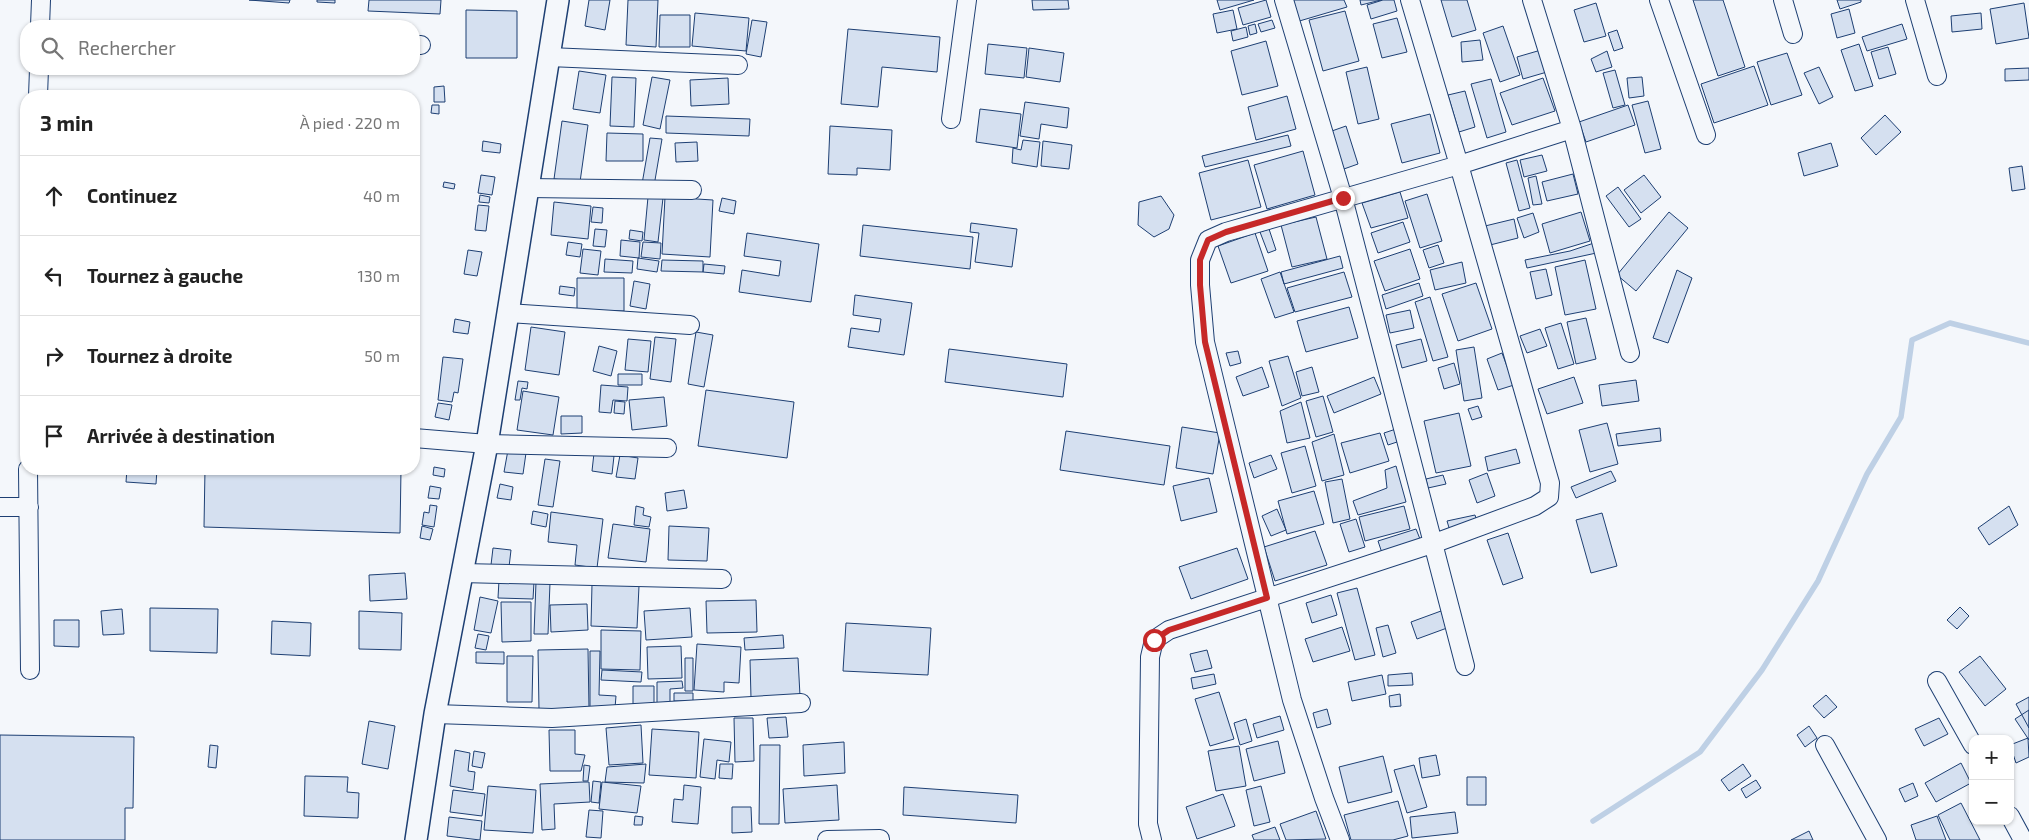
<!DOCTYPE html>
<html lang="fr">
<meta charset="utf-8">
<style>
body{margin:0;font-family:"Exo 2",sans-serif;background:#f6f6f6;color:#222}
.controls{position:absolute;right:15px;bottom:15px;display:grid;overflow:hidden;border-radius:10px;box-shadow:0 1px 4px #0004}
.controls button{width:45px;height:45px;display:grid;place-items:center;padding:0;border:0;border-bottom:1px solid #e0e0e0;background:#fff;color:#222;font:25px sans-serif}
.stop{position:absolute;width:15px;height:15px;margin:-11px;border:4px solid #c62828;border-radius:50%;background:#fff}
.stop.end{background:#c62828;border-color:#fff;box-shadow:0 1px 5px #0008}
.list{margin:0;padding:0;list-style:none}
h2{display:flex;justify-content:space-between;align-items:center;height:65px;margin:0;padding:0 20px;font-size:21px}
h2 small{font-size:16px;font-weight:400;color:#767676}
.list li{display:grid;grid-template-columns:32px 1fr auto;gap:15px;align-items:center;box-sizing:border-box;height:80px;padding:0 20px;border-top:1px solid #e0e0e0}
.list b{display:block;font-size:19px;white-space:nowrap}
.list em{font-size:16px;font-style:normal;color:#767676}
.icon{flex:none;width:28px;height:28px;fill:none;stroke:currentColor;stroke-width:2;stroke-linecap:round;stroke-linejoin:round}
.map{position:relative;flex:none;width:2029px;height:840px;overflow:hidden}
.search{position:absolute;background:#fff;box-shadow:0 1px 4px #0004;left:20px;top:20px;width:400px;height:55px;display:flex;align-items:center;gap:12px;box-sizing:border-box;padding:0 18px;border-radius:20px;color:#767676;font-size:19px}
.panel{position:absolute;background:#fff;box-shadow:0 1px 4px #0004;left:20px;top:90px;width:400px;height:385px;border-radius:20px}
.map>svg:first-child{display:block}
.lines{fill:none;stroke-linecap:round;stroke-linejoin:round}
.stream{stroke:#bed0e5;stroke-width:5.5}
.building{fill:#d5e0f0;stroke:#1d3f73}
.minor-casing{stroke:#1d3f73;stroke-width:20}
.tertiary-casing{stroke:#1d3f73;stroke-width:24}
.minor{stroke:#f4f7fb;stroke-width:18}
.tertiary{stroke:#f4f7fb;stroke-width:21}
.route{stroke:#c62828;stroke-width:6}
</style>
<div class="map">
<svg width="2029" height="840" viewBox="0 0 2029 840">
<rect width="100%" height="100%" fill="#f4f7fb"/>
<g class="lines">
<path class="stream" d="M1593,821L1700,752L1762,670L1818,581L1867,474L1901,417L1912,340L1950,323L2029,343"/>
</g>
<path class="building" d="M249,0H290L289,3Z
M317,0H335V3L317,2Z
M369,0H441L440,14L368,11Z
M589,0H610L605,30L585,26Z
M628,0H658L656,47L626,45Z
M1032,0H1068L1069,9L1033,10Z
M1217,0H1254L1220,10Z
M1266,0L1271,17L1243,25L1238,8Z
M1290,0H1344L1347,7L1296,22Z
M1360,0H1381L1361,5Z
M1383,0H1394L1397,11L1371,19L1367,5Z
M1441,0H1467L1476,30L1452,37Z
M1693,0H1723L1745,67L1718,76Z
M1837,0H1861V2L1840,9Z
M1596,3L1606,36L1584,42L1574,10Z
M2024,3L2029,38L1996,44L1990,9Z
M1849,9L1855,33L1837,38L1831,14Z
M466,10L517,11V58H466Z
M1233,10L1237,29L1217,33L1213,14Z
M1345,11L1359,61L1323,71L1309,20Z
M695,13L749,18L746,51L692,46Z
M1981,13L1982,29L1952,32L1951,16Z
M660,15H690V47H659Z
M1397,18L1407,52L1382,58L1373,24Z
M752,20L767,22L761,57L746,54Z
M1272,20L1275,28L1261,32L1258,24Z
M1255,24L1257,33L1250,35L1248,26Z
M1902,24L1907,39L1867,51L1862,37Z
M1503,26L1520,75L1500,82L1483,33Z
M1246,27L1248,37L1233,41L1231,31Z
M848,29L940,37L937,72L882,67L878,107L841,104Z
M1617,30L1623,48L1614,51L1608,33Z
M1480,40L1483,60L1462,62L1461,42Z
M1266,41L1278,86L1242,95L1231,51Z
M988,44L1027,48L1024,78L985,74Z
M1859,44L1873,86L1855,91L1841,50Z
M1888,47L1896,74L1879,79L1871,52Z
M1029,48L1064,53L1060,82L1026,77Z
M1541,50L1547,72L1523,79L1517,57Z
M1607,51L1612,67L1596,72L1591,59Z
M1787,53L1802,95L1771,105L1757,62Z
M1754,66L1768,105L1714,123L1701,84Z
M1367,67L1379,119L1358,124L1346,72Z
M1819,67L1833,97L1819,104L1804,73Z
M2029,68V80L2005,81V69Z
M1615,70L1625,105L1613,108L1603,73Z
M579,71L606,75L600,113L573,109Z
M612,77L636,78L634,127L610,126Z
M652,77L670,80L660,129L643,125Z
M1642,77L1644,96L1629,98L1627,78Z
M728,78L729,104L691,106L690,80Z
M1543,78L1555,111L1512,125L1500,93Z
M1491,79L1506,132L1487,138L1471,84Z
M444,86L445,102H434V87Z
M1465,91L1475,127L1459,132L1448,95Z
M1287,96L1296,129L1256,140L1248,107Z
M1648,101L1661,149L1645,153L1632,105Z
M1025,102L1069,108L1067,128L1041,124L1039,139L1020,136Z
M432,105H439V114L431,113Z
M1628,105L1635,125L1586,142L1579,122Z
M980,109L1021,114L1017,148L976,142Z
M1430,114L1440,153L1402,163L1391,124Z
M1885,115L1901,132L1876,155L1861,138Z
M666,116L750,119L749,136L666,133Z
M562,121L588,125L580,182L554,179Z
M830,126L892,130L890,170L857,168V175L828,174Z
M1346,126L1358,164L1341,170L1329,132Z
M607,133L643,134V161H606Z
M1288,135L1291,146L1205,167L1202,156Z
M650,138L662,139L654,186L642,184Z
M1023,140L1040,142L1037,167L1012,163L1013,148L1021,150Z
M483,141L501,144L500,153L482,151Z
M1043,141L1072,145L1069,169L1041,166Z
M697,142L698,161L676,162L675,143Z
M1831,143L1838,166L1804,176L1798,153Z
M1303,151L1315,195L1267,209L1254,165Z
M1542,155L1547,171L1524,177L1520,160Z
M1248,160L1261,207L1211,220L1199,173Z
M1517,160L1530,208L1519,211L1506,163Z
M2022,166L2025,189L2012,191L2009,168Z
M1573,174L1578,194L1547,201L1542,182Z
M481,175L495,177L492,195L478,193Z
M1644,175L1661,197L1641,213L1624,190Z
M1536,176L1542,204L1533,205L1528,178Z
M444,182L455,184L454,189L443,187Z
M1618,187L1641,219L1629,227L1606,196Z
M1400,192L1408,218L1371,228L1362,203Z
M1427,194L1442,241L1420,248L1405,201Z
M480,195L490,197L489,203L479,202Z
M1161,196L1174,215L1169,229L1154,237L1138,225L1139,202Z
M648,197L663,198L658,242L644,240Z
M665,197L713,200L710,257L662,254Z
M722,198L736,201L734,214L719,211Z
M554,202L591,206L588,239L551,235Z
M478,205L489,206L486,231L475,230Z
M593,207L603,208L602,223L591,222Z
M1581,212L1590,241L1550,253L1542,224Z
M1669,212L1688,228L1636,291L1617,275Z
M1533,213L1539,232L1524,238L1517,218Z
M1316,217L1327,259L1292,267L1281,225Z
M1514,219L1518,238L1490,245L1485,226Z
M1403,222L1410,242L1378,253L1371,233Z
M971,223L1017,229L1012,267L975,262L979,233L970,232Z
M863,225L973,237L970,269L860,256Z
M595,229L607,230L605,247L593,246Z
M1269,229L1276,250L1268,253L1260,232Z
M630,230L643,232L642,241L629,239Z
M747,233L819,244L811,302L739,292L742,270L779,276L781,261L744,256Z
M1255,233L1268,271L1231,283L1218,246Z
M621,240L640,242L639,258L620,256Z
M568,242L582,244L580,257L566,255Z
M643,242L661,243L660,259L641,257Z
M1597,242L1601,252L1527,268L1525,260L1570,251Z
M1438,245L1444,263L1429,268L1423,250Z
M583,249L601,251L598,275L580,273Z
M1410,249L1420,279L1385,291L1374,261Z
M468,250L482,252L477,276L464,274Z
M1340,256L1343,268L1284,284L1281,272Z
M638,258L659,261L657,272L637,269Z
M605,259L633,261L632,273L604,272Z
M662,260L703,261V272L661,271Z
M1585,260L1596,309L1565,315L1555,267Z
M1462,262L1466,283L1435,290L1430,270Z
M704,264L725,266L724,274L703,272Z
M1546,269L1552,295L1536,299L1530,272Z
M1677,270L1692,278L1668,343L1653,338Z
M1280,272L1294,312L1275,318L1261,279Z
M1344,272L1352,297L1295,312L1287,288Z
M577,278H624V311L577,310Z
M634,281L650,284L646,309L630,306Z
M1419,283L1423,296L1386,309L1382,295Z
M1476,283L1492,329L1458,341L1442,294Z
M560,286L575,288L574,296L559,294Z
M855,295L912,303L904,355L848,347L851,328L879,332L881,319L853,315Z
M1430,297L1448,357L1433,361L1415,302Z
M1349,307L1358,338L1306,352L1297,321Z
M1410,310L1414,328L1390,333L1386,315Z
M1586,318L1596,359L1576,364L1567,322Z
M455,319L470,322L468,334L453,332Z
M1561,323L1574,364L1558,369L1545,328Z
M531,327L565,332L559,375L525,370Z
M1540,329L1547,346L1527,353L1520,336Z
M696,332L713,335L704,387L688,384Z
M655,337L676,339L671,382L650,379Z
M628,339L651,341L648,372L625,370Z
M1421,339L1427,361L1402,368L1396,345Z
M599,346L617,351L611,376L593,371Z
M1474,347L1482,398L1464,401L1456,350Z
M949,349L1067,364L1063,397L945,382Z
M1238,351L1241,363L1230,366L1226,353Z
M1502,353L1514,385L1498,390L1487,359Z
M1288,356L1301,398L1282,406L1269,361Z
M443,357L463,359L458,393L454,392L452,402L438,400Z
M1454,363L1460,384L1444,389L1438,368Z
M1262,367L1269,387L1243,396L1236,377Z
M1312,367L1319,392L1302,396L1296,372Z
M618,374H642V385H618Z
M1374,377L1381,394L1334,413L1327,396Z
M1574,377L1583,403L1547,414L1538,389Z
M1636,380L1639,401L1602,406L1599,385Z
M518,381L528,382L527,389L522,388L520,400H515Z
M601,385L628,387L627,401L613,400L611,413L599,412Z
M706,390L794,402L787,458L698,446Z
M523,391L559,397L553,435L517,430Z
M1323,396L1333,432L1316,437L1306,401Z
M664,397L667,426L632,430L629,400Z
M615,401L625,402L624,414L614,413Z
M1301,402L1310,438L1287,443L1280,411Z
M438,403L452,405L449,420L435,417Z
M1478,406L1482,417L1472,420L1468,409Z
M1459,413L1471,466L1436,473L1424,421Z
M561,416H582V433L561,434Z
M1607,423L1618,464L1590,472L1579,430Z
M1182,427L1220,433L1213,474L1176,468Z
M1660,428L1661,441L1618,446L1616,434Z
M1396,429L1400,441L1388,445L1384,433Z
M1066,431L1170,446L1164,485L1060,470Z
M1380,433L1389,461L1350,473L1341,443Z
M1334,434L1344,475L1322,481L1312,442Z
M1305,446L1316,486L1292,493L1281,453Z
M1516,449L1520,463L1488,471L1485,457Z
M508,450L526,453L523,474L504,472Z
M594,453L614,456L612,474L592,471Z
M620,455L638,458L635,479L616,477Z
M1271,455L1277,469L1254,478L1249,463Z
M545,459L560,461L553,507L538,505Z
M1396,466L1406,502L1358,515L1353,501L1387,488L1385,470Z
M434,467L445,469L444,477L433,475Z
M127,469H157L156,484L126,482Z
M205,469H401L400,533L204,527Z
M1611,471L1616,481L1576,498L1571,487Z
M1487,473L1495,496L1477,503L1469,480Z
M1443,475L1446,484L1428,488L1426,479Z
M1209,478L1217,512L1181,521L1173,486Z
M1342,479L1350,519L1333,523L1325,482Z
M500,484L513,487L511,500L497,498Z
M430,486L441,488L439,499L428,498Z
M684,490L687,508L667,511L665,493Z
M1314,491L1324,524L1287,534L1278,501Z
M430,505L437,506L434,527L422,525L424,512L429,513Z
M636,506L644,508L643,515L651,517L649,527L634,525Z
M1404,506L1410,529L1365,541L1359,517Z
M2009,506L2018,525L1989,545L1978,528Z
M1277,509L1286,530L1271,536L1262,516Z
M533,511L548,514L546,527L531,524Z
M551,512L603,519L597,568L575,565L577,545L548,542Z
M1602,513L1617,566L1591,573L1576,520Z
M1475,515L1478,525L1450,531L1447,521Z
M1356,519L1365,547L1349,552L1340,524Z
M613,524L650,529L646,562L608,558Z
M422,526L433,529L430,540L420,538Z
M669,526L709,528L707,561L668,560Z
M1416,529L1422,544L1383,556L1378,541Z
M1315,531L1327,565L1275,581L1264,547Z
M1508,533L1523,578L1503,585L1487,540Z
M493,548L511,550L509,567L491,565Z
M1237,548L1248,579L1191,599L1179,567Z
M405,573L407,599L370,601L369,575Z
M499,580L534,582L533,599L498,598Z
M536,582L550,583L548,634H534Z
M592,584L639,586L637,628L591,626Z
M1357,588L1375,655L1355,660L1337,593Z
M1331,595L1337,615L1312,623L1306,603Z
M480,597L498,601L491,633L474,630Z
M756,600L757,632L707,633L706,601Z
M501,602H531V641L502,642Z
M587,604L588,630L551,632L550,605Z
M1960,607L1969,616L1957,629L1947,620Z
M150,608L218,609L217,653L150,651Z
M690,608L692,637L646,640L644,611Z
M122,609L124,634L103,635L101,611Z
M359,611L402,613L401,650L359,649Z
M1441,611L1447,628L1417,639L1411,622Z
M54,620H79V647L54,646Z
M272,621L311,623L310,656L271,654Z
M846,623L931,628L928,675L843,671Z
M1388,625L1396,653L1383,657L1376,628Z
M1342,627L1350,651L1313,662L1305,639Z
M601,630L641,631L640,670L601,669Z
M478,634L489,636L486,650L475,648Z
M783,635L784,648L745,650L744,638Z
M697,644L741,647L739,683L724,682V692L694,690Z
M681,646L682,678L648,679L647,647Z
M588,649L589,709L539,710L538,650Z
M1207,650L1212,668L1195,672L1190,654Z
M590,651H600L599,695L616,696L615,708H590Z
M476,652H504V664L476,663Z
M507,656H533L532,702H507Z
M1980,656L2006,689L1985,706L1959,672Z
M685,658H693V691H685Z
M798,658L800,696L751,698L750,660Z
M602,670L642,672L641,682L601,680Z
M1412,673L1413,685L1388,686V675Z
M1214,674L1216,684L1193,689L1191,678Z
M1382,675L1386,694L1352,701L1348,682Z
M682,681L683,688L670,689V702L657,703V682Z
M633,686H654V704H633Z
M1219,692L1234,739L1210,746L1195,699Z
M674,693H693V701H674Z
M1400,694L1401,706L1390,707L1389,696Z
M1826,695L1837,707L1824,718L1813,706Z
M2029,697V728L2016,704Z
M1327,709L1331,724L1317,728L1313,713Z
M2029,710V740L2015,719Z
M1280,716L1284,730L1257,738L1253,724Z
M786,717L788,737L769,738L767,718Z
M734,718H753L754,761L735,762Z
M1939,718L1948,734L1924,746L1915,729Z
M1246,719L1252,741L1240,745L1234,723Z
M369,721L395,726L388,769L362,764Z
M641,725L643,763L609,765L606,728Z
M1809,726L1817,738L1805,747L1797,735Z
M652,729L699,732L696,778L649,775Z
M549,730H575V754L585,755L581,771H550Z
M0,735L134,737L133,808H125V840H0Z
M2028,738L2029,757L2016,763L2010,745Z
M704,739L731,742L729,762L717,760L715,779L700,777Z
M1278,741L1285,773L1254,781L1246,749Z
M844,742L845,773L804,776L803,745Z
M210,745L218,746L216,768L208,767Z
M760,745H780L779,824H759Z
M1239,746L1246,786L1216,791L1208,751Z
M455,750L470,753L468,771L475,772L473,790L450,786Z
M474,751L485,753L482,768L472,766Z
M1436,755L1440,775L1422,778L1419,758Z
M1383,756L1392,792L1348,803L1339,767Z
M1961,763L1971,783L1936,802L1925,783Z
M646,764L644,783L605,782L607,767Z
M720,764H733L732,779L719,778Z
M1743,764L1751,776L1729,791L1721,780Z
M584,765L590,766L588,781H583Z
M1414,765L1427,807L1407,813L1394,770Z
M305,776L348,777L347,792L359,793L358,818L304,816Z
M1467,777H1486V805H1467Z
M1756,780L1761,788L1746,798L1741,789Z
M593,781L601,782L599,803L591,802Z
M583,782H589L590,802L554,804L555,829L542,830L540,784Z
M602,782L641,786L637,813L599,809Z
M1913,783L1918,796L1905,802L1899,789Z
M684,785L701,787L698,824L672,822L674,799L683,800Z
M837,785L839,820L785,823L783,789Z
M488,786L536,790L533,833L484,830Z
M1261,786L1270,822L1254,826L1246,790Z
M904,787L1018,795L1016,823L903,815Z
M453,790L485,794L482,816L450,812Z
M1223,794L1235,826L1197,839L1186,807Z
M1398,801L1408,836L1393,840H1351L1344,815Z
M1961,803L1980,840H1950L1938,815Z
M732,807H751L752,832L732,833Z
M589,810L603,811L601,838L586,837Z
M1316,811L1326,839L1286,840L1280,824Z
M1455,812L1458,833L1412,838L1410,817Z
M635,816L643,817L642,825H634Z
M1937,816L1946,840H1916L1911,825Z
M449,817L482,821L480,840L447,836Z
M1275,827L1280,840H1254L1252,835Z
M1809,831L1813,840H1791Z"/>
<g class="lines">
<g class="minor-casing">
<path id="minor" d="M1284,0L1343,198L1465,666
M1532,0L1572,129L1630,353
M1659,0L1706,135
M1783,0L1793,34
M1915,0L1937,76
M40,26L41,0
M414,45H421
M549,57L738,65
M38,96L39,69
M951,119L967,0
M527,188L692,190
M507,313L690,325
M414,438L487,444L667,448
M28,469L30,670
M0,507H29
M461,573L722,579
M1937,681L1973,745
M435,714L552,718L801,703
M1825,745L1877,840
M2010,816L2023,840
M827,840L880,839
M1152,840L1148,824L1150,657L1154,640L1169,630L1435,543L1535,506L1549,497L1550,483L1459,165L1410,0
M1340,840L1324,798L1292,700L1205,342L1200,285V260L1208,240L1226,232L1459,165L1572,129"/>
</g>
<g class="tertiary-casing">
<path id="tertiary" d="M416,840L435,714L487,444L558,0"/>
</g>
<use href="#minor" class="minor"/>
<use href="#tertiary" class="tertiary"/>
</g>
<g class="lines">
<path class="route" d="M1154,640L1169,630L1267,598L1205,342L1200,285V260L1208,240L1226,232L1343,198"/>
</g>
</svg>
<div class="controls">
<button>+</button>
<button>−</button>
</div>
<div class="stop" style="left:1154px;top:640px"></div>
<div class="stop end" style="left:1343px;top:198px"></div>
<div class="search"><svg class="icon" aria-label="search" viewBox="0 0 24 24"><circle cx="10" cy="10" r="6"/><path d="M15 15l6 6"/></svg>Rechercher</div>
<section class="panel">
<h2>3 min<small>À pied · 220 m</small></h2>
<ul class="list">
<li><svg class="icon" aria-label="ahead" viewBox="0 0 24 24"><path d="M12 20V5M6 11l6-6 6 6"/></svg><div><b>Continuez</b></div><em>40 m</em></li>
<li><svg class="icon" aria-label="left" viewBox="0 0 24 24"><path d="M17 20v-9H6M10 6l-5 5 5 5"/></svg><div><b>Tournez à gauche</b></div><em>130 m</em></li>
<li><svg class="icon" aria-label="right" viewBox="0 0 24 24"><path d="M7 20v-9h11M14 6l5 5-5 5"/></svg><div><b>Tournez à droite</b></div><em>50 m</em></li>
<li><svg class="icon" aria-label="arrive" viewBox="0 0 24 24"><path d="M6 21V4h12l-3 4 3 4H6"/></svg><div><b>Arrivée à destination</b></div></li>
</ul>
</section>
</div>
